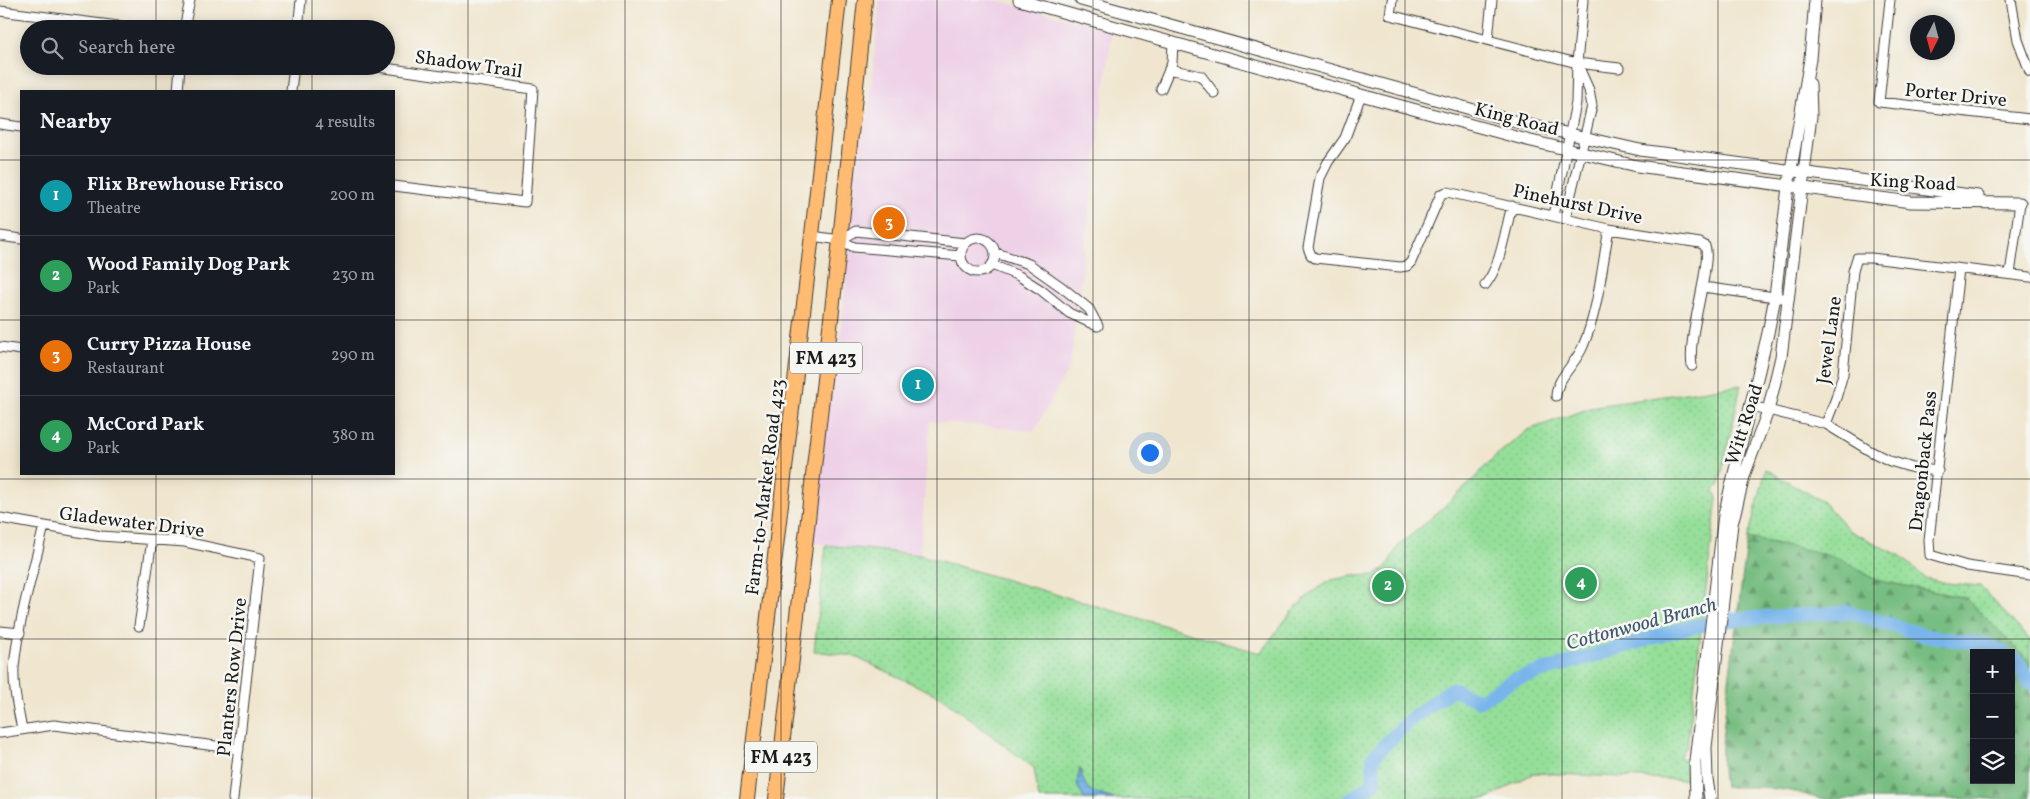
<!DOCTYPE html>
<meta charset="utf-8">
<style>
body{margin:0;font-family:Vollkorn,serif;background:#20242c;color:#f1f3f6}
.controls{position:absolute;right:15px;bottom:15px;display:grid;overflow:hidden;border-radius:0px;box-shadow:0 2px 12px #0003}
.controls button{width:45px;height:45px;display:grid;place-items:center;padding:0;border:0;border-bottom:1px solid #363941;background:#171b24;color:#f1f3f6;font:25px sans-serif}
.compass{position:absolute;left:1910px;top:15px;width:45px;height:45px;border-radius:50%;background:#171b24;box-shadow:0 2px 12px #0003;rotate:186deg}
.you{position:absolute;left:1149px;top:452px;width:18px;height:18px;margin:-12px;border:4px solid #fff;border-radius:50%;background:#1a73e8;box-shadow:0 0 0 8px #1a73e833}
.badge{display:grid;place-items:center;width:32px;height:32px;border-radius:50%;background:#d690ce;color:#fff;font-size:16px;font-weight:700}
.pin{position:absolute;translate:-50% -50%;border:2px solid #fff;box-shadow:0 1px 5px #0006}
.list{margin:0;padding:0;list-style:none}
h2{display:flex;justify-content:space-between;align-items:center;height:65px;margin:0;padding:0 20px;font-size:21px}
h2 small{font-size:16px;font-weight:400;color:#9ea1a6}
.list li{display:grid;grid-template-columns:32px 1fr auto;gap:15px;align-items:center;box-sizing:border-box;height:80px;padding:0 20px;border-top:1px solid #363941}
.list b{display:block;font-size:19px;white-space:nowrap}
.list p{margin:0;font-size:16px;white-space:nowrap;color:#9ea1a6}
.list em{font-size:16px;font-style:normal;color:#9ea1a6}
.icon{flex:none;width:28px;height:28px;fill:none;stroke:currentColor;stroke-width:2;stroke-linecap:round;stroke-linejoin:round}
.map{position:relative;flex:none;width:2030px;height:799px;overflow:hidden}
.search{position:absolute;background:#171b24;box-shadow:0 2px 12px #0003;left:20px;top:20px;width:375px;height:55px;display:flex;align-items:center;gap:12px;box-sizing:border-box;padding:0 18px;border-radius:28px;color:#9ea1a6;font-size:19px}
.panel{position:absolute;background:#171b24;box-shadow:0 2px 12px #0003;left:20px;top:90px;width:375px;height:385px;border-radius:0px}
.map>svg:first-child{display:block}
.built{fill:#eed0e7}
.forest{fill:url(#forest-firs);stroke:#4a6d4f;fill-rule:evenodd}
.park{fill:url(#park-dots);stroke:#587e5b}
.water{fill:url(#water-rules);stroke:#4a6884}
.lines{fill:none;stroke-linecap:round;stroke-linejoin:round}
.river{stroke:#79b5eb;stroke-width:14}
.minor-casing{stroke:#3c3a37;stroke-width:11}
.tertiary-casing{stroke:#3c3a37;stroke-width:13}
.primary-casing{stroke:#3c3a37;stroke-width:16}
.minor{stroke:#fff;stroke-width:9}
.tertiary{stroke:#fff;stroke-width:11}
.primary{stroke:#febb71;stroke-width:14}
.grid{fill:none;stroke:#1c1c1c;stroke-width:1;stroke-opacity:0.55}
.labels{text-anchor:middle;stroke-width:5;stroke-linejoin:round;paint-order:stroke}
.shield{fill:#f6f6f2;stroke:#5d5d5c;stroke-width:1}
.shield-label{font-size:18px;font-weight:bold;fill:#1c1c1c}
.street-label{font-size:19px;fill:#1c1c1c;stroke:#f6f6f2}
.water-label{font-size:20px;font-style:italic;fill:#41596f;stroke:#f6f6f2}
</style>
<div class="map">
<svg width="2030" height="799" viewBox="0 0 2030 799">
<defs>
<pattern id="forest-firs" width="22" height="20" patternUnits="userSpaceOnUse" patternTransform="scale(1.25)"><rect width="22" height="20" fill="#78be82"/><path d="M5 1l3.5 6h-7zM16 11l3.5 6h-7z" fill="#629a6a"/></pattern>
<pattern id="park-dots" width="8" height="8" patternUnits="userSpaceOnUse" patternTransform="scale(1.25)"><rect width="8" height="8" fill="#95df9a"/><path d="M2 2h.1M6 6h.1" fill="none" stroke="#80bf84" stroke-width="1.8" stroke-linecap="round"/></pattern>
<pattern id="water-rules" width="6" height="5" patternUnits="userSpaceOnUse" patternTransform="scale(1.25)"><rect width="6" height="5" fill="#79b5eb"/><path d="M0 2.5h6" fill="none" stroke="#689bc9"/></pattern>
</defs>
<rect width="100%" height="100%" fill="#f6f6f2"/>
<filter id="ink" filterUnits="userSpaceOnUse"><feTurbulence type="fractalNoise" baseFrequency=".02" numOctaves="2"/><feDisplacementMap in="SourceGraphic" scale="10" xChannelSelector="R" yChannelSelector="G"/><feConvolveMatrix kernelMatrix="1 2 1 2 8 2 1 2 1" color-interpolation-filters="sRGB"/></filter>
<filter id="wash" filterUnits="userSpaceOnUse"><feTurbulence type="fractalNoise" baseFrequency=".0096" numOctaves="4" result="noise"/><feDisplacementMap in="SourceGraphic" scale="20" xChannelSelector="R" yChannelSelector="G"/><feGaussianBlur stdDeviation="1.12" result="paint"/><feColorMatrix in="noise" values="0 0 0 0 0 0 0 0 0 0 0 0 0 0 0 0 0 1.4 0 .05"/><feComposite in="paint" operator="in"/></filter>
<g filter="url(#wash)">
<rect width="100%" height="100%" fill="#f0e6cf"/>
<path class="built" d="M880,0H995L1112,30L1070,366L1034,431L930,421L920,555L811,543L829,392L837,364L849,257L851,217L859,151L869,108Z"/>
<path class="forest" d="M1748,538L1795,547L1842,559L1876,580L1966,598L2030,662V799H1821L1791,791L1762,787H1724C1718,752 1725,716 1729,681C1735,633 1741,585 1748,538ZM1974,653H2011V780H1974Z"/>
<path class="park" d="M1741,385L1719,486L1716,487L1714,491L1717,498L1687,747L1683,750L1680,756L1682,759L1687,761L1686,780L1534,773L1486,799H1039L1034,768L941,697L853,656L814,651L826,545L920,555L1260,653L1293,610L1311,593L1331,580L1353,576L1376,575L1386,567L1399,545L1421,527L1469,484L1493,458L1528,430L1596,406Z
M1766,469L1823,502L1850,531L1901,556L1925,578L1947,583L1980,586L2030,640V662L1966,598L1876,580L1842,559L1795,547L1748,538Z"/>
<path class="water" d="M1080,768C1086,794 1091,792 1115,799H1084L1077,784Z"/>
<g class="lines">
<path class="river" d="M2011,657L2017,660L2030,684
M1350,799L1374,783L1373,757L1410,720L1452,689L1480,701L1513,680L1685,628L1737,619L1849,612L1927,636L1989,645L2004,653"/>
</g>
</g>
<g filter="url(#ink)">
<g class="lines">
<g class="minor-casing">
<path id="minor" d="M1392,0L1390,15L1577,63L1619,68
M1890,0L1879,102L2030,119
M2011,0L2018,40L2030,72
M0,11L142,29
M184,29L190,0
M298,29L301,0
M1488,39L1492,0
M1577,63L1583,0
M371,66L533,89L525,202L394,186
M1169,69L1201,76L1214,93
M1161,89L1172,63L1173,42
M178,91L180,66
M291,91L294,66
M1361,95L1345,138L1328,162L1320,178L1308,248L1311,255L1315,258L1400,267L1407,266L1411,262L1441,194L1447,192L1609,229L1700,243L1705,246C1708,254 1706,261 1705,269C1702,297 1688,341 1692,366
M0,124L21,127
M1553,216L1576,103L1577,63L1589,90L1592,106L1565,219
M0,236L21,239
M812,236L840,240L854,247L961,256
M961 255a17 17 0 1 1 34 0a17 17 0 1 1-34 0Z
M840,240L856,231L965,243
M996,253L1029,264L1063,288L1089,309L1098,326
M992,265L1019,276L1041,290L1069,313L1097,326
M1959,269L1929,540L1930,555L1967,566L2030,575
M2010,274L2020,203
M1485,285C1501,266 1505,230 1512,206
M1703,287L1789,299
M0,347L21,350
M1556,396C1557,377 1576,364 1583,346C1598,312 1602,266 1609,229
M1751,406L1826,424L1870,451L1890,461L1913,468L1938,471
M1826,424L1836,398L1843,374L1853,271L1857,258H1871L2030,277
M0,518L101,536L185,542L260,558L233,799
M139,626L152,540
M0,631L20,633
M22,729C18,709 13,689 14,668C18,621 33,572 44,526
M0,733L54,725L239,749"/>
</g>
<g class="tertiary-casing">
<path id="tertiary" d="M1019,0L1361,95L1527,140L1637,166L1911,202L2020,203
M1081,0L1517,122L1640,150L1978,196
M1696,799L1695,761L1724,515L1768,333L1775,297L1788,187L1810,59L1815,0
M1710,799L1707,779L1706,747L1732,524L1745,473L1768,411L1781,357L1811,116L1810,84"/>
</g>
<g class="primary-casing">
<path id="primary" d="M747,799L839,0
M776,799L840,240L865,0"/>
</g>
<use href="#minor" class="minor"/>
<use href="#tertiary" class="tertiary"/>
<use href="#primary" class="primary"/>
</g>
</g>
<path class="grid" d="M156,0V29M312,0V29M468,0V799M625,0V799M781,0V799M937,0V799M1093,0V799M1249,0V799M1405,0V799M1562,0V799M1718,0V799M1874,0V799M156,66V91M312,66V91M0,160H21M394,160H2030M0,320H21M394,320H2030M156,474V799M312,474V799M0,479H2030M0,639H2030"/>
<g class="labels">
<g class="shield">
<rect x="790" y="342.5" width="72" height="31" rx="4"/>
<rect x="745" y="741.5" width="72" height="31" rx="4"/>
</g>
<g class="shield-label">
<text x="826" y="364">FM 423</text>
<text x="781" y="763">FM 423</text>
</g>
<g class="street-label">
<text transform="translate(469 63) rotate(8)" y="7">Shadow Trail</text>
<text transform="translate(1956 94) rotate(6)" y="7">Porter Drive</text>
<text transform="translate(1517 118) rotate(14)" y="7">King Road</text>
<text transform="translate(1913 181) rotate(3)" y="7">King Road</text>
<text transform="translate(1578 203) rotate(12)" y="7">Pinehurst Drive</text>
<text transform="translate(1828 340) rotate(-82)" y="7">Jewel Lane</text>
<text transform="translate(1743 424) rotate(-72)" y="7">Witt Road</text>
<text transform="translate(1922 461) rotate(-84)" y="7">Dragonback Pass</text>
<text transform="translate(764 487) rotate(-83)" y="7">Farm-to-Market Road 423</text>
<text transform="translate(132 521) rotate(7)" y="7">Gladewater Drive</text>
<text transform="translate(231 677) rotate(-84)" y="7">Planters Row Drive</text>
</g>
<g class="water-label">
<text transform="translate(1641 623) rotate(-15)" y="7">Cottonwood Branch</text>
</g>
</g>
</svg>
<div class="controls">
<button>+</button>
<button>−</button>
<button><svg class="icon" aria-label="layers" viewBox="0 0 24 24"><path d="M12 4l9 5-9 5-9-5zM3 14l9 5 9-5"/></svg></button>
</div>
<svg class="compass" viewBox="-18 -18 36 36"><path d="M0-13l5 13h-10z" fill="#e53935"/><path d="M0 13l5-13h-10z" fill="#9ea1a6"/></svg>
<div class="you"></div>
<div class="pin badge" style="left:918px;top:385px;background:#0f9aa8">1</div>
<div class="pin badge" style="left:1388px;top:586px;background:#2e9e5b">2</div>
<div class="pin badge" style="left:889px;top:223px;background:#e8710a">3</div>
<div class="pin badge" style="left:1581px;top:583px;background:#2e9e5b">4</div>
<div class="search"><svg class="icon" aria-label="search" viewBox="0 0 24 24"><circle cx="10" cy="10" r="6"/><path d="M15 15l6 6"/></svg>Search here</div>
<section class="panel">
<h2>Nearby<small>4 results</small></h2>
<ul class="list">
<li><span class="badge" style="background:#0f9aa8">1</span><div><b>Flix Brewhouse Frisco</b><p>Theatre</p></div><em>200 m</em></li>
<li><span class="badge" style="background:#2e9e5b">2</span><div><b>Wood Family Dog Park</b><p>Park</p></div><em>230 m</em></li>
<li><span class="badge" style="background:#e8710a">3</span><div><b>Curry Pizza House</b><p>Restaurant</p></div><em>290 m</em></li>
<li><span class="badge" style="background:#2e9e5b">4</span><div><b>McCord Park</b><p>Park</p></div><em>380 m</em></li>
</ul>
</section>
</div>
